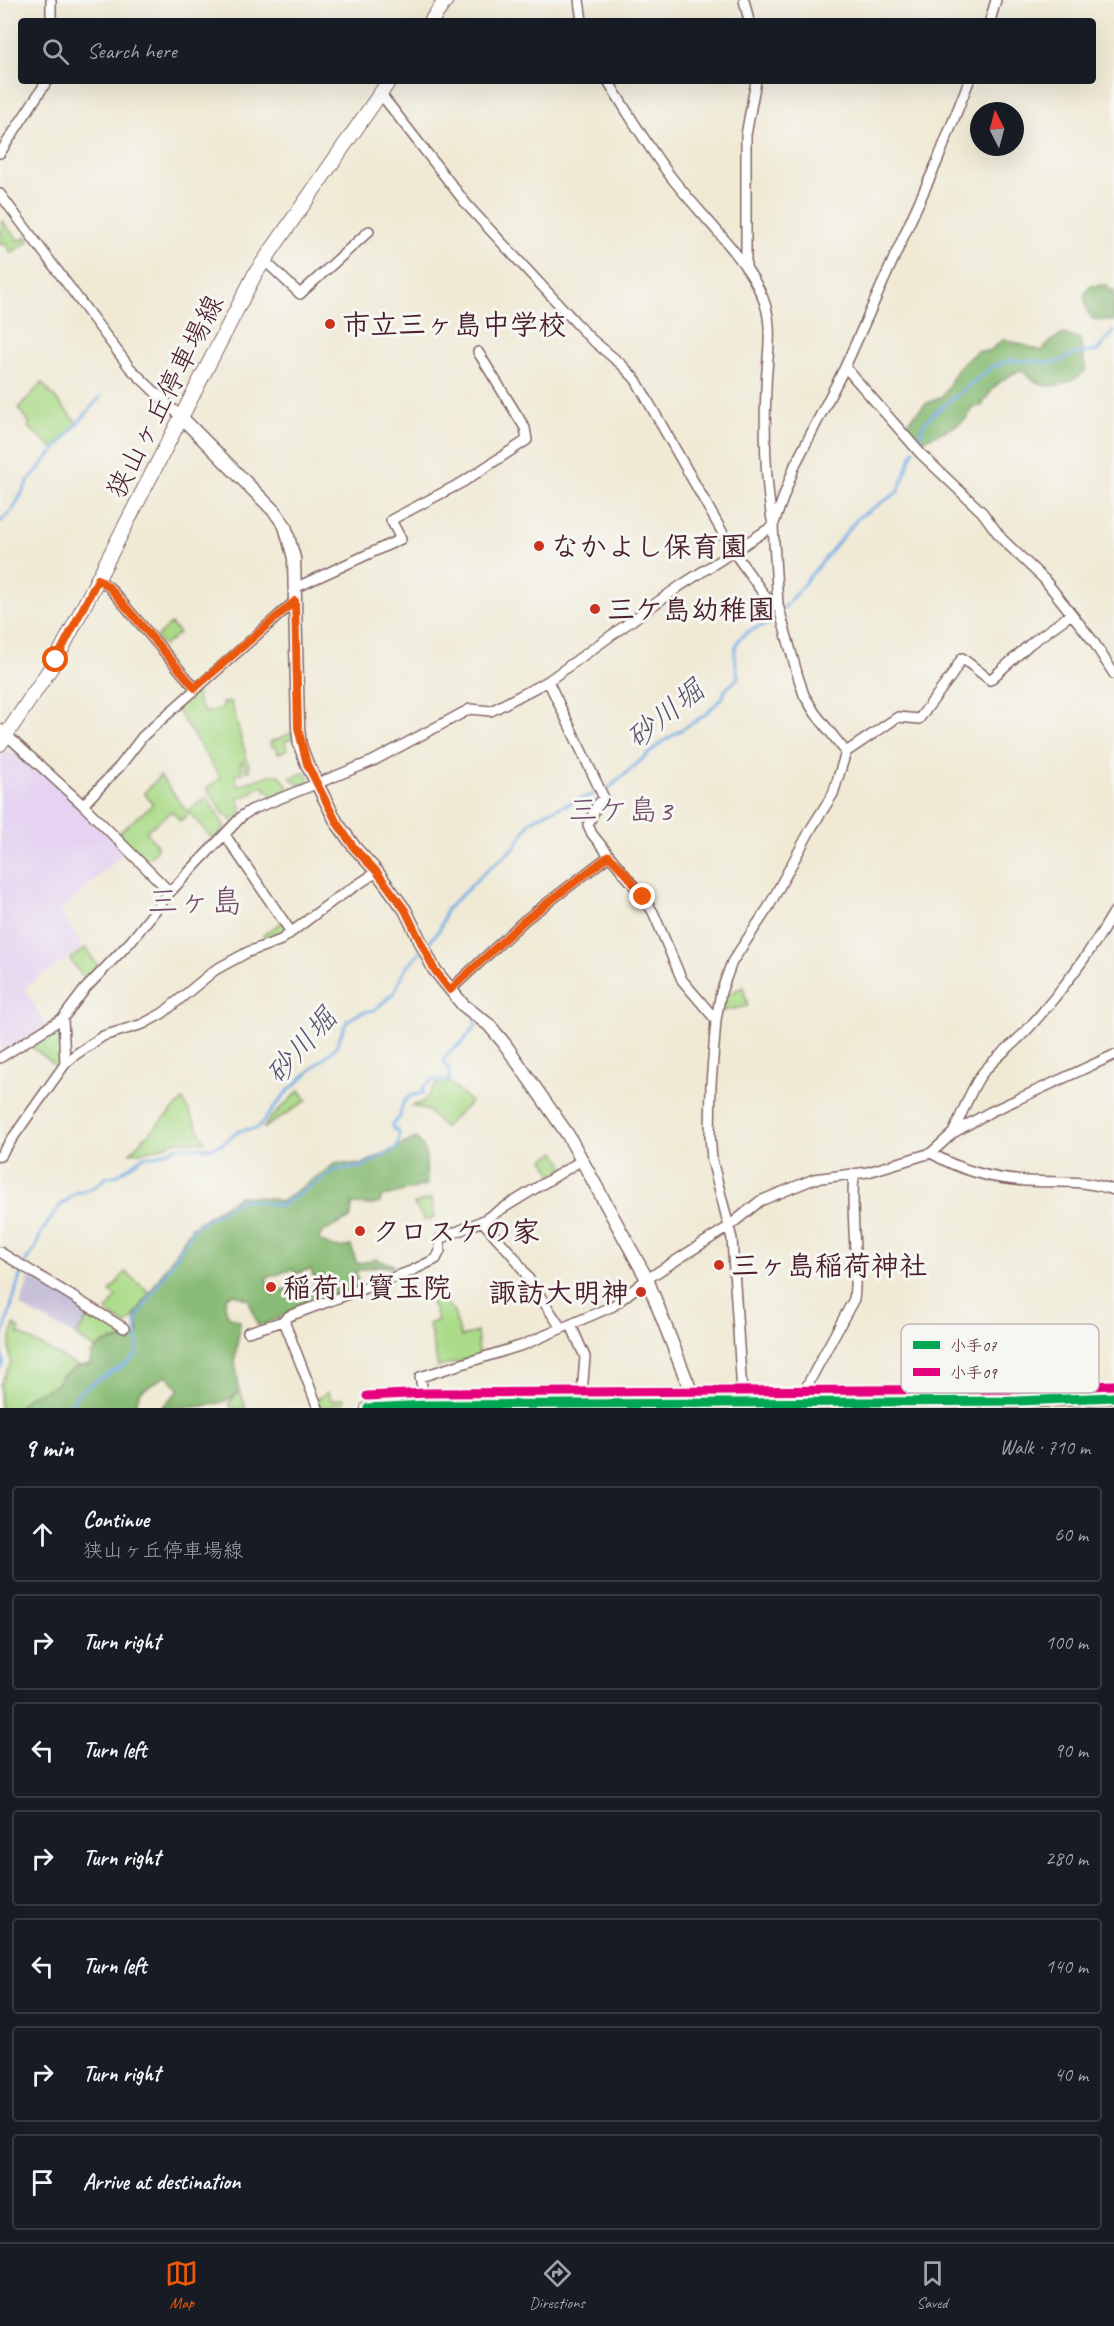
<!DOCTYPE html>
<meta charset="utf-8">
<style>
body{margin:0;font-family:Caveat,"Klee One",sans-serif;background:#20242c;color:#f1f3f6}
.compass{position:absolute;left:970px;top:102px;width:54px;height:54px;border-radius:50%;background:#171b24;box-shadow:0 6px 24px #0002;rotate:354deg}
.stop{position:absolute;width:18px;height:18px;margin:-14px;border:4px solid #ea580c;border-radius:50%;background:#fff}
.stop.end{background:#ea580c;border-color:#fff;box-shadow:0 2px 6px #0008}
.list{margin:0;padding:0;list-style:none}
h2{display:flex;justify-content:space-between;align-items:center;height:78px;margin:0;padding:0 24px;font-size:26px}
h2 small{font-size:20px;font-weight:400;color:#9ea1a6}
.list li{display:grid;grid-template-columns:39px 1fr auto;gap:18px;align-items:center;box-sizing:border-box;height:96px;margin:0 12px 12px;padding:0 12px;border:2px solid #363941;border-radius:6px}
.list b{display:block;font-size:22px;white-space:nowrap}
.list p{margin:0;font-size:20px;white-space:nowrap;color:#9ea1a6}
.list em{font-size:20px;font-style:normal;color:#9ea1a6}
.icon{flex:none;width:33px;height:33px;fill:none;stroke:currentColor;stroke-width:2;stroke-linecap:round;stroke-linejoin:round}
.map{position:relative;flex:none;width:1114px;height:1408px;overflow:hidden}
.search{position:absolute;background:#171b24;box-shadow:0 6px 24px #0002;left:18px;right:18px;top:18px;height:66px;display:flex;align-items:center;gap:15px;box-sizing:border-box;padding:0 21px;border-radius:6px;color:#9ea1a6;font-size:22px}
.sheet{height:834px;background:#171b24}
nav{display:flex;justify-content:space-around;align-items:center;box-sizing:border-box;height:84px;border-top:2px solid #363941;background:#171b24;font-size:16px;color:#9ea1a6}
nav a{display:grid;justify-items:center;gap:3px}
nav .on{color:#ea580c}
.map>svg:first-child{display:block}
.built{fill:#e5d3f1}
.industrial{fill:#c7c0d9}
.green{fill:#abdb89;stroke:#7a7d5a;stroke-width:1.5}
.forest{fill:#88bb75;stroke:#696d50;stroke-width:1.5;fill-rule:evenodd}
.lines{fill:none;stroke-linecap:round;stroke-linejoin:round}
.stream{stroke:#76ade5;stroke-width:3}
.minor-casing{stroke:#846666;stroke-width:12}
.tertiary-casing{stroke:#846666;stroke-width:15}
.secondary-casing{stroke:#846666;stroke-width:16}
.minor{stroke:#fff;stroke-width:9}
.tertiary{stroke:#fff;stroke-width:12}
.secondary{stroke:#fff;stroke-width:14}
.bus-1-casing{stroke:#f6f6f2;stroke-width:14}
.bus-2-casing{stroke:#f6f6f2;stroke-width:14}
.bus-1{stroke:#00a651;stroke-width:9}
.bus-2{stroke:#e5007d;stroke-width:9}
.route{stroke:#ea580c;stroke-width:8}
.poi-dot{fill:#c8321e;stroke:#f6f6f2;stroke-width:2}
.labels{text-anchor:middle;stroke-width:6;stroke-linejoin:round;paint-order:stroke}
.poi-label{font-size:28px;font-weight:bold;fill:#4a1f2b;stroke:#f6f6f2;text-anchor:start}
.street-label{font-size:28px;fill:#4a1f2b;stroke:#f6f6f2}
.water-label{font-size:30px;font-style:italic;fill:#59516c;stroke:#f6f6f2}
.neighbourhood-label{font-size:30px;fill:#734a67;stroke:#f6f6f2}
.quarter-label{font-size:32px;fill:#734a67;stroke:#f6f6f2}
.key{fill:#f6f6f2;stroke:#c2b6b6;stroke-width:1.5}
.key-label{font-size:16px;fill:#4a1f2b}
</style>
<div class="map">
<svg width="1114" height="1408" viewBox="0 0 1114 1408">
<rect width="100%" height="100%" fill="#f6f6f2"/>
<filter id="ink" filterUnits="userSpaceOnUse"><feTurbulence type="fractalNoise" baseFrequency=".0167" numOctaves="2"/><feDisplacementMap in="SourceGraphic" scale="12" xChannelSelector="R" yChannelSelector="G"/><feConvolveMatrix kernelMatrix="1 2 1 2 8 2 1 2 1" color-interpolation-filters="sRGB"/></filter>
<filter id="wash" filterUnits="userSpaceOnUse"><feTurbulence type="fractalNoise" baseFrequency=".008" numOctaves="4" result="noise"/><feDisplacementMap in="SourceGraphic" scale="24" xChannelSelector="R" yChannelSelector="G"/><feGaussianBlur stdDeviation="1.35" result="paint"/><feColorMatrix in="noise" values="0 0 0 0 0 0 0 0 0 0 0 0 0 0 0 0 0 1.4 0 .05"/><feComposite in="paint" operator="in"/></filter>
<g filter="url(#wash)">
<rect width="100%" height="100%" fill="#f0ead5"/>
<path class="built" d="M18,748L125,852L61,911L62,915L83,948L24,987L46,1026L0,1054V758L6,750L13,754Z"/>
<path class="industrial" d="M30,1276L37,1277L92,1311L76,1336L20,1306Z"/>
<path class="green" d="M2,221L19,241L27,236L29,241L11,253L5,243L0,245Z
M42,383L77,423L55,449L28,427L30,423L18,408Z
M171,624L179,633L164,646L156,637Z
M197,690L198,701L205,713L223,708L222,703L231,702L250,770L246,772L243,762L240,763L242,773L235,775L238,786L270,775H280L287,786L286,792L273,798L269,791H266L264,786L253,790L252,794L238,798L242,813L232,821L224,814L207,788L221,778L176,709Z
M294,732L295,738L285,741L287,750L278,753L276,746L272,747L270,742Z
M306,772L309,779L307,783L300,786L290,778Z
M160,776L187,811L207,797L225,827L214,841L190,813L180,821L172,811L146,831L157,846L155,853L143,861L117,835C129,823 141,815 153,804L144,793Z
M285,920L291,930L267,944L263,935Z
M86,948L99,968L86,982L70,959Z
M743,987L748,1006L723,1011L726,995Z
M57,1025L61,1028L63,1064L59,1068L28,1044Z
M449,1082L471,1102L444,1127L427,1110L412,1106L423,1102L437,1084Z
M300,1090L307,1100L263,1129L269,1120Z
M183,1100L205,1142L178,1141L153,1150L130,1153L134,1148Z
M556,1152L565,1168L553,1175L544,1159Z
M432,1198L435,1217L425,1221L414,1204Z
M125,1272L150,1293L134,1317L126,1325L106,1312L116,1297L110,1292Z
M444,1290L446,1303L454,1312L461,1337L477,1332L479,1356L438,1367L429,1324L438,1320L430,1299Z
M92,1311L129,1331L130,1336L104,1343L96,1349L76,1336Z
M14,1325L20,1329L18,1333L83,1369L62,1376L55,1386L28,1397L20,1408H0V1385L11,1362L9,1347Z
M240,1391L246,1408H231L229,1403Z
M328,1392L332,1401L343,1398L344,1403L320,1408L317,1399Z"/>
<path class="forest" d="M1106,285L1111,291L1114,290V321L1093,319L1087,311L1084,296L1090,286Z
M1063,334L1080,339L1086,370C1076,380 1056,390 1041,384C1034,382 1027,375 1021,370C1002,378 991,387 982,406L972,407C966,431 935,430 918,444L907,423L925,404L943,396L958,368L977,351H989L1004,339L1042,351L1052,340Z
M416,1138C430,1149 425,1169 427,1185L381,1197L380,1203L373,1205L352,1204L351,1218L324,1231L318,1239C328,1247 339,1249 351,1246L357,1264L376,1259L393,1265V1267L377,1266L356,1271L359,1287L258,1326L249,1300L234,1294L226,1297L225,1306L228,1316L240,1321C240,1334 235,1350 235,1362C236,1372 240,1380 238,1390C232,1408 181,1408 161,1408L179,1390L167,1375L141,1391L134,1408L19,1407L28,1397L55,1386L62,1376L76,1367L90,1364L91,1354L104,1343L138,1336L139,1328L134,1317L192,1227L239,1196L269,1198L281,1202L336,1163L361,1165ZM293,1269L295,1274L311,1269L316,1286L297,1292L295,1286L271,1294L266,1278Z"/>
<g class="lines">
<path class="stream" d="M917,444L922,427L931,416L992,367L1012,360L1056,363L1075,354L1097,351L1114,331
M0,522L14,508L29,480L101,396
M783,609L859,517L898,492L914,450
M427,945L440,929L446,910L485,872L515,847L530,822L545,813L609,788L662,742L705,715L723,697L725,690L738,678C735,656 728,640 754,629C762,625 768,626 775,619
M0,1368L3,1362L1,1342L20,1276L26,1261L35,1249L41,1233L59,1207L74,1194L93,1188L107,1177L116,1176L144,1156H155L178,1147L211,1148L222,1144L239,1131L258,1128L286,1093L335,1048L347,1021L360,1013L374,1010L394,993L405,969L420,952
M68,1408C82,1379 119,1375 138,1353L136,1323L138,1316L195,1227L238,1200L245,1199L281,1206L335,1170L362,1167L397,1148L400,1135L397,1130L393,1129L392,1125L400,1117C401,1101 407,1095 423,1093V1088L432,1080L450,1079L449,1068L444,1063C445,1051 452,1051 460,1044C465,1040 469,1033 474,1028L476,1025L475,1020"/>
</g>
</g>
<g filter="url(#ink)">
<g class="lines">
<g class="minor-casing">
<path id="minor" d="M579,0L582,21
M744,0L749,21
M51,21V0
M990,21L996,0
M380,93L468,206L590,338L622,365L636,380L733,551L768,600L779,608
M0,153L47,81
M0,194L130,368L182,418
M264,260L300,294L369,231
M746,268V135L756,81
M845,367L921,454L982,512L1002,539L1044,579L1093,641L1114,674
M98,579L109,587L195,688
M295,588L401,539L391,520L463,482L527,440L525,428L478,352
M548,681L604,798L597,805L588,825L592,834L643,897L653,912L682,980L716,1020
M0,729L83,805L170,892
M846,752L898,717L919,719L952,675L962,658L990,680L1030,644L1070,615
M83,805L120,766L143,736L295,601
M225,835L291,932
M450,990L525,920L609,856
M63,1018L65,1064
M0,1058L63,1018L85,989L131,941L170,892L242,816L251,810L373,761L470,709L491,711L548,681L680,586L773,526C765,481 764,436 766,390C766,362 774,331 765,304C751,260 696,211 668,173C646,144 627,112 608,81
M953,1133C962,1114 969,1093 981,1075C994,1058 1012,1046 1027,1030C1060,993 1089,955 1114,912
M931,1153C961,1171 991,1179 1027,1181C1060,1183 1081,1179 1114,1190
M0,1156L65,1064L75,1055L103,1036L143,1024L163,1013L215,970L248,952L281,940L334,900L377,872
M482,1221L515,1258L561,1328
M0,1252L124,1328
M284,1321L318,1408
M571,1325L585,1357L582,1393L584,1408
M248,1332L284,1321L289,1316L411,1271L436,1259L440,1251V1239L482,1221L582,1160
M796,1406L854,1299C859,1258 850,1216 854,1175
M427,1408L420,1377L523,1345L613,1306L647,1279L728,1227L760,1201L814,1179L868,1172L931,1153L953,1133L990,1112L1114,1055
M743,1408L732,1239L712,1160L710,1135L711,1084L716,1020L721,992L732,962L768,908L812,827L833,794L846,752L815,713L804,695L797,673L778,605L773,526L795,465L845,367L937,162L969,81"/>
</g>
<g class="tertiary-casing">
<path id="tertiary" d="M182,418L275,512L285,526L294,558L298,728L300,745L307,764L337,823L355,848L377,872L405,910L434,969L463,1005L489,1025L504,1043L568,1135L647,1279L690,1389L698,1403"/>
</g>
<g class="secondary-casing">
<path id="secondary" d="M431,21L446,0
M0,744L56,660L255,274L389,81
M368,1408L427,1405L1018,1401L1114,1397"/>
</g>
<use href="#minor" class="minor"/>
<use href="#tertiary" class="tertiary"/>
<use href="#secondary" class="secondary"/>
<g class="bus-1-casing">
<path id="bus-1" d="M368,1408L427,1405L1018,1401L1114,1397"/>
</g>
<g class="bus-2-casing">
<path id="bus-2" d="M367,1396L427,1393L1018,1389L1114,1385"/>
</g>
<use href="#bus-1" class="bus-1"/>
<use href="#bus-2" class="bus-2"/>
</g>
</g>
<g class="lines" filter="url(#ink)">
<path class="route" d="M56,660L98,579L109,587L195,688L295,601L298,728L307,764L337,823L355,849L377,872L405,910L434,969L450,990L525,920L609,856L627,875L643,897"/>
</g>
<g class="poi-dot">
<circle cx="330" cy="324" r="6"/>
<circle cx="539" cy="546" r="6"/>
<circle cx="595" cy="609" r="6"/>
<circle cx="360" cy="1231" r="6"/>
<circle cx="719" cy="1265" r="6"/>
<circle cx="271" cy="1287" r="6"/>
<circle cx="641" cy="1292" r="6"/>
</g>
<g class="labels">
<g class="poi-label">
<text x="342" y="334">市立三ヶ島中学校</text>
<text x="551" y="556">なかよし保育園</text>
<text x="607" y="619">三ケ島幼稚園</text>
<text x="372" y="1241">クロスケの家</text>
<text x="731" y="1275">三ヶ島稲荷神社</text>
<text x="283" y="1297">稲荷山寳玉院</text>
<text x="629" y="1302" text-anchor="end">諏訪大明神</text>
</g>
<g class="street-label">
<text transform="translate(164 396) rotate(-63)" y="10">狭山ヶ丘停車場線</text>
</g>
<g class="water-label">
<text transform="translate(665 714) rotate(-39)" y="10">砂川堀</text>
<text transform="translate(301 1046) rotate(-49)" y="10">砂川堀</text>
</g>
<g class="neighbourhood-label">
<text x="620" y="820">三ケ島3</text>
</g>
<g class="quarter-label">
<text x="195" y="912">三ヶ島</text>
</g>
</g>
<rect x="901" y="1324" width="198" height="69" rx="9" class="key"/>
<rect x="913" y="1341" width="27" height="8" fill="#00a651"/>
<rect x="913" y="1368" width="27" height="8" fill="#e5007d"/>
<g class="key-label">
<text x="950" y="1351">小手07</text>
<text x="950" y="1378">小手09</text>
</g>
</svg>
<svg class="compass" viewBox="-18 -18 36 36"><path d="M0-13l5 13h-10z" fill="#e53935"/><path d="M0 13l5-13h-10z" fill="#9ea1a6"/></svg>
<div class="stop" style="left:56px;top:660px"></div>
<div class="stop end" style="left:643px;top:897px"></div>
<div class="search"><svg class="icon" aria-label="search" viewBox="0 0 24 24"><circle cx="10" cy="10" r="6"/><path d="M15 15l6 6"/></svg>Search here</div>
</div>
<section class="sheet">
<h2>9 min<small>Walk · 710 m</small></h2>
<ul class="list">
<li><svg class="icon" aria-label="ahead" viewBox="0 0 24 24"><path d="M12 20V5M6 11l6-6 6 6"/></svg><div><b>Continue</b><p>狭山ヶ丘停車場線</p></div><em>60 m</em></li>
<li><svg class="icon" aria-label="right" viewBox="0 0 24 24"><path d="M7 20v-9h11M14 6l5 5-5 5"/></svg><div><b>Turn right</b></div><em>100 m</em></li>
<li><svg class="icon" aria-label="left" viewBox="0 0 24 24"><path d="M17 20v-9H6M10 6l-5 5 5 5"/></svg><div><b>Turn left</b></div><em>90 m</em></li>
<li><svg class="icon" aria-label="right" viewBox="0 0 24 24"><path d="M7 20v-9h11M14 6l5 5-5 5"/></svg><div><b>Turn right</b></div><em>280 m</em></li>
<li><svg class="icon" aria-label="left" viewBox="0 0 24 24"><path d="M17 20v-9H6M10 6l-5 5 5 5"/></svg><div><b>Turn left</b></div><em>140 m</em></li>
<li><svg class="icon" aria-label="right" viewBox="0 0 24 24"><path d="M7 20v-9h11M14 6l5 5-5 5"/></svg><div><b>Turn right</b></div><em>40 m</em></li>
<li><svg class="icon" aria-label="arrive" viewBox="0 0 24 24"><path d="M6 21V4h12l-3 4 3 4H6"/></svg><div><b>Arrive at destination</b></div></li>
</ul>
</section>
<nav>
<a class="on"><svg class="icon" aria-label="map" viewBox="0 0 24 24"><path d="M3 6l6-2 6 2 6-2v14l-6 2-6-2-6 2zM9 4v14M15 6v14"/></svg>Map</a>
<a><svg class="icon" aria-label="directions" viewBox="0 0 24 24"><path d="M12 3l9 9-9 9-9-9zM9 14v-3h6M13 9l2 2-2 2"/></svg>Directions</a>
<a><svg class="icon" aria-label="saved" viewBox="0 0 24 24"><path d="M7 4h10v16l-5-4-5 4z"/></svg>Saved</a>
</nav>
